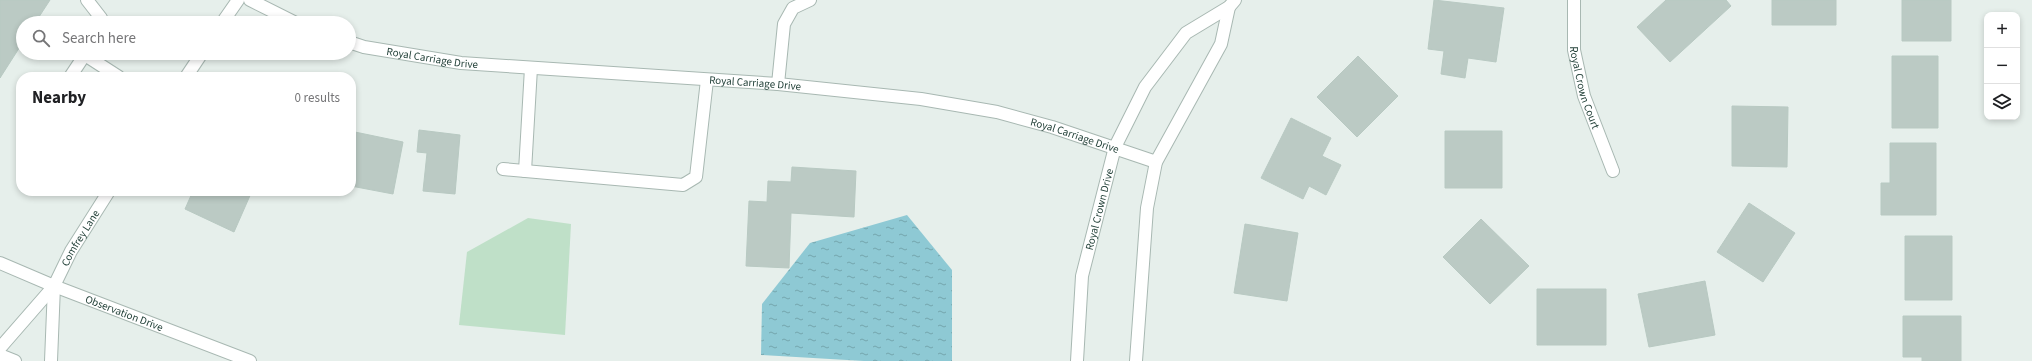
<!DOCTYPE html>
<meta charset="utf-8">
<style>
body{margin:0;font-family:"Source Sans 3",sans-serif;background:#f6f6f6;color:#202124}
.controls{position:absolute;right:12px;top:12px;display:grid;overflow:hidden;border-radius:8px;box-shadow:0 2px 6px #0003}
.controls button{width:36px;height:36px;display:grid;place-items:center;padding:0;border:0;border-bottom:1px solid #e0e0e0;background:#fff;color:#202124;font:20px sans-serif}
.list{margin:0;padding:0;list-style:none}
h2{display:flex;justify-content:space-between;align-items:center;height:52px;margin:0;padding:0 16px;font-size:17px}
h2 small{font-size:13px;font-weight:400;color:#757577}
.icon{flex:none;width:22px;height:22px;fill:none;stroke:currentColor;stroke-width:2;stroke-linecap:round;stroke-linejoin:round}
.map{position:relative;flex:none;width:2032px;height:361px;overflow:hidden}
.search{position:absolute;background:#fff;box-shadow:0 2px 6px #0003;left:16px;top:16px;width:340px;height:44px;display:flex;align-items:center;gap:10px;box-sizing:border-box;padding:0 14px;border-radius:22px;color:#757577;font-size:15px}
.panel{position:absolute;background:#fff;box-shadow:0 2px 6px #0003;left:16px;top:72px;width:340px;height:124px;border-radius:16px}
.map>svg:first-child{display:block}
.green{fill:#bfe0c8}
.water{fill:url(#water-ripples)}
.building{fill:#bbcac4;stroke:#b8c9c2}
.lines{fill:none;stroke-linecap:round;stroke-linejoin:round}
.minor-casing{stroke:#a8b8b2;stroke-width:14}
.minor{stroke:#fff;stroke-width:12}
.labels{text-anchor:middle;stroke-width:3;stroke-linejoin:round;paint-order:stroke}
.street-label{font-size:11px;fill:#24423a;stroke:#f7fbf9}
</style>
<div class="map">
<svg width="2032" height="361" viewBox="0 0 2032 361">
<defs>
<pattern id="water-ripples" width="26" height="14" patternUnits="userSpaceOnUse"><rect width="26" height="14" fill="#8ec9d4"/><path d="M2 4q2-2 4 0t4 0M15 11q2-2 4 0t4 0" fill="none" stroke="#74a5ad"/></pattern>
</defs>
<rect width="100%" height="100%" fill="#e6efeb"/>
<path class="green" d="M528,218L571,224L565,335L459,325L467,252Z"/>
<path class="water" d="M907,215L952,270V361H864L761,355L762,304L810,243Z"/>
<path class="building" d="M0,0H50L35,23H23V42L0,78Z
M1434,0L1504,8L1496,62L1468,58L1465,78L1441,74L1444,51L1428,49Z
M1666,0H1726L1731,6L1670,62L1637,27Z
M1772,0H1836V25H1772Z
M1902,0H1951V41H1902Z
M1358,56L1398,96L1357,137L1317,97Z
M1892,56H1938V128H1892Z
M1732,106L1788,107L1787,167L1732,166Z
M1291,118L1331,138L1322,156L1341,165L1326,195L1309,186L1303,199L1261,178Z
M419,130L460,135L455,194L423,191L427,153L417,152Z
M1445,131H1502V188H1445Z
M355,132L403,142L393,194L351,186V155Z
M1890,143H1936V215H1881V183H1890Z
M792,167L856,171L854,217L791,213L789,268L746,266L749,201L767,202L768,181L791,182Z
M193,191H252L234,232L185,209Z
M1749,203L1795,233L1763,282L1717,252Z
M1481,219L1529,266L1490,304L1443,257Z
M1245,224L1298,233L1287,301L1234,293Z
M1905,236H1952V300H1905Z
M1705,281L1715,335L1649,347L1638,294Z
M1537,289H1606V345H1537Z
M1903,316H1961V361H1922V357H1903Z"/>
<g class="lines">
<g class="minor-casing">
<g id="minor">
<path d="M87,0L101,18L100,23"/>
<path d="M250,0L296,23"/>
<path id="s1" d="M1574,0V50L1584,96L1613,171"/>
<path d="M222,23L238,0"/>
<path id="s2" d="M349,42L364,47L461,63L778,84L921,99L997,112L1052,127L1156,162"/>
<path d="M85,55L119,77"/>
<path d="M70,77L86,53"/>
<path d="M186,77L202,53"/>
<path d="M778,84L784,24L793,8L810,0"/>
<path d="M503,169L683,185L696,177L707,80"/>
<path d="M525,171L531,68"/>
<path id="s3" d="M0,263L54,286L250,361"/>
<path id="s4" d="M0,348L54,286L71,251L109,191"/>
<path d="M0,355L15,361"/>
<path d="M51,361L54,286"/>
<path id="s5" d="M1077,361L1082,276L1115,147L1145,87L1186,33L1229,7L1235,0"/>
<path d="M1136,361L1147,208L1156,162L1221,44L1229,7"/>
</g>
</g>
<use href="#minor" class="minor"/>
</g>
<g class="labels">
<g class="street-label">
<text dy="4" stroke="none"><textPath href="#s2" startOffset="85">Royal Carriage Drive</textPath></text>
<text dy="4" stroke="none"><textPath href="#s2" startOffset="409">Royal Carriage Drive</textPath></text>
<text dy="4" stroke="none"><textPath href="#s1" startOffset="89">Royal Crown Court</textPath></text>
<text dy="4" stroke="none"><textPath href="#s2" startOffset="734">Royal Carriage Drive</textPath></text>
<text dy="4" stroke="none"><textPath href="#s5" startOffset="154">Royal Crown Drive</textPath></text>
<text dy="4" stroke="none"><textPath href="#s4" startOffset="137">Comfrey Lane</textPath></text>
<text dy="4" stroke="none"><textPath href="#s3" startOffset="134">Observation Drive</textPath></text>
</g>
</g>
</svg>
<div class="controls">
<button>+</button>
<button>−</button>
<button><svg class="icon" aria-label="layers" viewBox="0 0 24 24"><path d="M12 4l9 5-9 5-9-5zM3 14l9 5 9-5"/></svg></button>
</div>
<div class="search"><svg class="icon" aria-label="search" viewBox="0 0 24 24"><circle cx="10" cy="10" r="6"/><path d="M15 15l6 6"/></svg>Search here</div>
<section class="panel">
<h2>Nearby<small>0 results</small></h2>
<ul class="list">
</ul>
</section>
</div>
